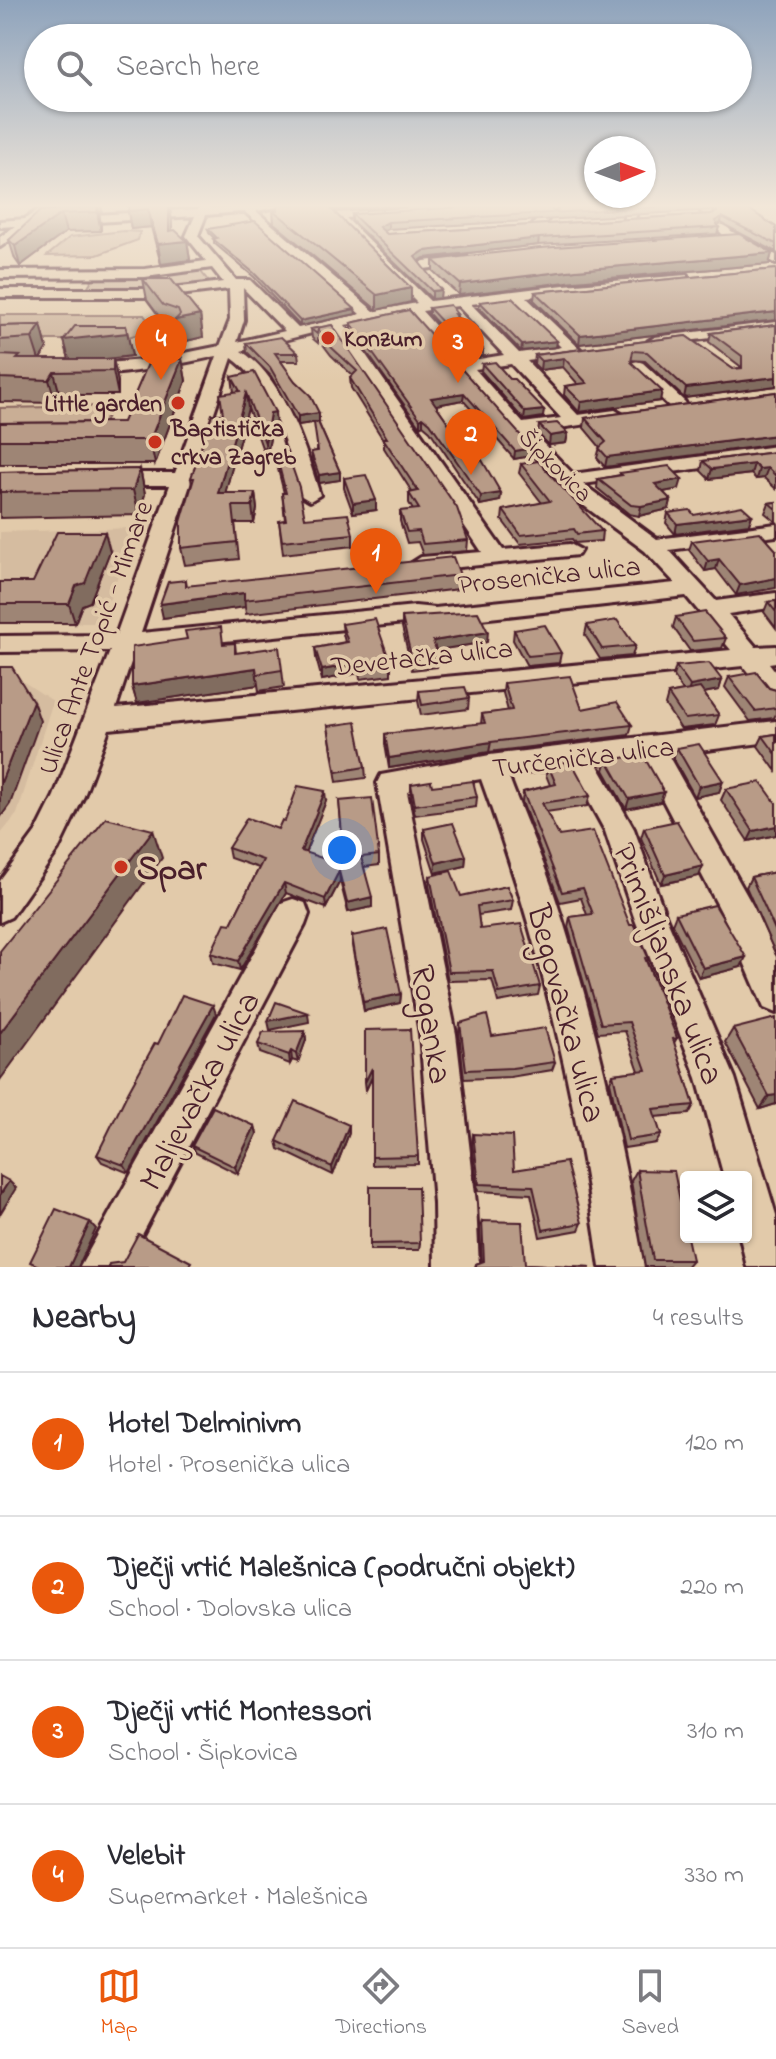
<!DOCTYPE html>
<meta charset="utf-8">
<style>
body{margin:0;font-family:"Indie Flower",sans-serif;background:#f7f7f7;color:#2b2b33}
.controls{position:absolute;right:24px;bottom:24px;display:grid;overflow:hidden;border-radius:8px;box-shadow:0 2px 6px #0004}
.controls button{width:72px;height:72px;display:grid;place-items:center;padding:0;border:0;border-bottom:2px solid #e1e1e2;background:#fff;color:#2b2b33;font:40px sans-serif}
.compass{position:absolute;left:584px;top:136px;width:72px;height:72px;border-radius:50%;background:#fff;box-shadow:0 2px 6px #0004;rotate:89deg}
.you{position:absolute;left:342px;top:850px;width:28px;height:28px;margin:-20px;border:6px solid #fff;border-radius:50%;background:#1a73e8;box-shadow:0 0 0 12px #1a73e833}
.badge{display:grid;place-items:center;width:52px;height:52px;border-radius:50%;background:#ea580c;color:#fff;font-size:26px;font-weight:700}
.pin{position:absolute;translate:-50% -66px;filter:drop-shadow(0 2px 4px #0008)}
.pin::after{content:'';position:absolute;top:42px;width:28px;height:24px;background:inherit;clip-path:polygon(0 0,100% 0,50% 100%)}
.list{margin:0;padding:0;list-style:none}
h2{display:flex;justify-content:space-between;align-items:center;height:104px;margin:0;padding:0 32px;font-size:34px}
h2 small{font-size:26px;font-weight:400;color:#7c7c81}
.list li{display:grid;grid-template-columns:52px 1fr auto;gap:24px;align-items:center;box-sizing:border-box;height:144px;padding:0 32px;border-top:2px solid #e1e1e2}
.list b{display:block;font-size:30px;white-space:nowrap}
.list p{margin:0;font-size:26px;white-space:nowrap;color:#7c7c81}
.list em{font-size:26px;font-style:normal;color:#7c7c81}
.icon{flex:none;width:44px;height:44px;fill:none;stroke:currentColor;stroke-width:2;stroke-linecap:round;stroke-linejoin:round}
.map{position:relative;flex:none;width:776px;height:1267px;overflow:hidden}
.search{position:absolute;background:#fff;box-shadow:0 2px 6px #0004;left:24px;right:24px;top:24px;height:88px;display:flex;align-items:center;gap:20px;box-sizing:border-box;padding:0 28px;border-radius:44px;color:#7c7c81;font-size:30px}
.sheet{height:680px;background:#fff}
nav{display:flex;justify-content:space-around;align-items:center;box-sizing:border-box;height:112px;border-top:2px solid #e1e1e2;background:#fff;font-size:22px;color:#7c7c81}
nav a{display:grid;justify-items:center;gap:4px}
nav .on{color:#ea580c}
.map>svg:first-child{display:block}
.built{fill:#d5bca0}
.green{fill:#c9ae95;stroke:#8a6660;stroke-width:2}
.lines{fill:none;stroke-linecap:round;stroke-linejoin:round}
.minor-casing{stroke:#4a1f2b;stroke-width:6}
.minor{fill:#e2caaa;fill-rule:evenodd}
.wall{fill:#9e8574;stroke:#4a1f2b;stroke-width:2;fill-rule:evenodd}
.shaded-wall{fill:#816c5e;stroke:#4a1f2b;stroke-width:2}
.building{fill:#b89b87;stroke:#4a1f2b;stroke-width:2}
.poi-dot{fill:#c8321e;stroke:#e2caaa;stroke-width:3}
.labels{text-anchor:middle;stroke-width:7;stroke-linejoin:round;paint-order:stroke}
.far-poi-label{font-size:24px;font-weight:bold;fill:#4a1f2b;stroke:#e2caaa;text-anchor:start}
.far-street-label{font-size:24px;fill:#4a1f2b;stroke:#e2caaa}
.street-label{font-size:28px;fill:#4a1f2b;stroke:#e2caaa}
.near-poi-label{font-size:34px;font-weight:bold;fill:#4a1f2b;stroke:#e2caaa;text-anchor:start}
.near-street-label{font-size:34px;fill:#4a1f2b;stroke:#e2caaa}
</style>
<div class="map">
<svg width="776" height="1267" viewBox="0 0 776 1267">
<rect width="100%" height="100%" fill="#e2caaa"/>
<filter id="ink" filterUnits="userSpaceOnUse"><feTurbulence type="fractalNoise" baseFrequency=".0125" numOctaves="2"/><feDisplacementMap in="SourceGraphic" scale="16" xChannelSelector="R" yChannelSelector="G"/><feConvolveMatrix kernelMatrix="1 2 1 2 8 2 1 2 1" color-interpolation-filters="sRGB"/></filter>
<g filter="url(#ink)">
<path class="built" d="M135,528L101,623H0V532Z
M0,675H13L53,701L17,814L0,835Z"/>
<path class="green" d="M124,231L140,232L138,240L97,255L47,256L70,237Z
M198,268L209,282L171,287L87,288L95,275Z
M0,315H144L155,330L116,340H0Z
M111,406L100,433L0,435V408Z"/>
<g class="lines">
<g class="minor-casing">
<path id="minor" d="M46,204H58L41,218L199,209L202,204H212L210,208L294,204L256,211L374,311L417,303L332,217V213L449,206V210L445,211L346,218L430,301L564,285L687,275V281L682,282L526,297L581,350L573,355L527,361L578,415L615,410L624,415L615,420L532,432L573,474L776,446V458L583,484L657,539L776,524V536L669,550L716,601L776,593V607L728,614L756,647L776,646V662L769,663L776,672V698L767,696L743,666L109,729L84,796L58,850L11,917L0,922V881L36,832L54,796L110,651L0,652V636L116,635L170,485H110L100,479L110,473H175L217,356C193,361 91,384 75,370L83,365L155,359L220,346L230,320L229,289L163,297H0V289H163L223,282L212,268L145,277L0,278V270L145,269L206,261L186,236L195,216L31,226L0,247V237L15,226L0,227V221L25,219ZM239,212H245L360,314L298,328L250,280H236L198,236L206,215ZM243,288L285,331L237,342L244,320ZM512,299L561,347L519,353L471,304ZM458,306L504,355L467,361L422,311ZM409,313L513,433L579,502L645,551L675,583L435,608L415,606L141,633L232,358C272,386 288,450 300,495L310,501L320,495C306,450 283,376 241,351L332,328L482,552L421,557L410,564L413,569L421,571L578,555L581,550L570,544L503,550L345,325ZM511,364L561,418L523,423L475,369ZM686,596L731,650L116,708L135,650L415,622L435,624Z
M549,204H559L542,228H534L532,226Z
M629,204H639L635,220L629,223L623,220Z
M694,204H705L731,231L776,255V264L723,235Z
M466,256L472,260L470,263L424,269L418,265L424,261Z
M776,322V330L655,345L648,341L655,337Z
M160,328L179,333L181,336L174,340L155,335V329Z
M637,361L643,363L685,402L687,406L685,410H673L631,369V363Z
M776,721V741L668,755L754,908L776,957V1013L764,1008L729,927L641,758L597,764L634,829L666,917L735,1078L776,1215V1267H747L740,1237H746V1177H724L697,1078L634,917L605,831L570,767L508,775C522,813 539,850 552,888C594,1012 621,1139 644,1267H600C576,1096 540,941 481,779L407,792L456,1034L476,1203L479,1267H435L434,1203L420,1034L377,783L381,775L490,755Z
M293,899L305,903L309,914L305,925L125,1267H80L281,903Z"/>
</g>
<use href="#minor" class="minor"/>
</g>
<path class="wall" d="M53,204H101L102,212H99L101,231L66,232L20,266L15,259L9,240L54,210Z
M133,204H172V208H170L172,230L187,241L190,260L161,264L151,227L131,229L128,211Z
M176,204H192L190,206L179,207Z
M278,204H375V207L332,210L411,288V302L377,310L274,223L273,210H278Z
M562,204H746L750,210L776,227V252L721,223L718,225L719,227L717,234L538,245L424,258L419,262L440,298L432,299L352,221V214L555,212ZM713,210L716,213L711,214L387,234L384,231L388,229Z
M208,229L356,314L300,326L254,277L214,243V238L209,233Z
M772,253L769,264L575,281L459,295L433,271V260Z
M776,269V320L579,344L534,300L535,292Z
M143,279L200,315L203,337L178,343L176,330L167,327L147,300Z
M480,302L556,347L521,351L479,307Z
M429,308L457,314V317L483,349V356L468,358L429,314Z
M409,310L531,456L514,459L463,400L436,405L475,461L501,493L500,501L480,505L430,431L423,425L420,427L351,330V323Z
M41,325L47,348L40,359H69L64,340L126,326L132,356L109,359H113L118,382V395H60L56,403L0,402V326Z
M332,325L468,540L467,551L423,555L418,542L407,543L400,521V511L413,510L409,503V493L412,492L384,448V441L351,388L350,378L353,376L331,355L318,338V343L312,338L311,329Z
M776,325V386L684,398L645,361L631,360V362L660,401L579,412L564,395L565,386L578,384L563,367L540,370L534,364L535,355L686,336L733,369L740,368V366L709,342L711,333Z
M246,343L298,353L299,361H281L319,422H318L340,472V480L319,483L312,460L311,452L317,451L318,422L298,425L271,376L247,352Z
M182,359L186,381L155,464H0V423L123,422Z
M482,364L543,417L524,420L481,371Z
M232,377L276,428H272L266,459L248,408L225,493H255L257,509L254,523H235L239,559L185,565L181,548L192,485L191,478L234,392Z
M776,392L605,467L597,458L600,447L584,428L585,418Z
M539,425L568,433L566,443L549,445L538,434Z
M776,452V489L764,478L756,479L751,474L709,479L701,471L703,461Z
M276,454L305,518L353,534V546L283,554L279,521L285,520L282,493H284L277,465Z
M521,464L602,531L601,541L575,543L572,539L520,544L502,520L503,510L542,503L519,473Z
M140,469L145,494L139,515L0,518V472Z
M620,473L679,489L663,492L671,500L669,509L639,516L629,514L597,488L598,479L620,475Z
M344,478L376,510L353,513L344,488Z
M776,502V522L765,513L769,503Z
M668,513L694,515H752L749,524L675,534L666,523Z
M692,541L776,550L736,595L716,569L705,571L689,550Z
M366,542L395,548V558L370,560L366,551Z
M110,551L90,602L82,605L75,623H0V582H33Z
M460,575L459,589L246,614L245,607L163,618L186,580L187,586Z
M776,601V628L764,612L768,602Z
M402,617L487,642L436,650L438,656L437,667L412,670L402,627Z
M676,617L726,638L722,648L690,651L673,627Z
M342,624L391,665V675L360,679L359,673L322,680L316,658L315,648L345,642L343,634Z
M587,625L635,646L632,656L600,659L585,635Z
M514,630L561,653L559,663L527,666L513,640Z
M235,643L236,653L282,670L284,687L259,691L258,685L137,703L132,686L224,644Z
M676,666L722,680L719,690L704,693L719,715L715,725L681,729L665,705L668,694L683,691L673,676Z
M729,677L776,690V714L774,718L750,721L725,687Z
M504,683L632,725L629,735L489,752L389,768L385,744V734L481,724L482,714L508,711L503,693Z
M419,691L469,698L468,709L421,715L418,701Z
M328,726L365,767L366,778L337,782Z
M776,734V771L758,746L763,736Z
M677,748L723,781L719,792L695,797L673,758Z
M607,760L660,802L626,809L604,770Z
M548,765L590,796L587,806L546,812L559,836L630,925L648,957L647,961L677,1038L674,1043L694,1105L689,1114L655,1117L661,1135L656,1143L624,1148L610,1082L613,1074L639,1071L625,1031L598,1033L568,927L570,917L587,915L581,898L560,902L522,802L523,792L550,785L546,775Z
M411,784L432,786L477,797L476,807L415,815L411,794Z
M726,789L776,803V835L748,841L721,800Z
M326,801L305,853L345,866L339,801L379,855V865L364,867L372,907L348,912L340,881L326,908L286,893L240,970L213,963L211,953L231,924L259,868L230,858L228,848L278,829L285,821Z
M644,828L699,876L661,884L641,838Z
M424,829L466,856L465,866L435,873L424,839Z
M776,872V955L746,887L751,877Z
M430,876L461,896L513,900L511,910L478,915L480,929L540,986L538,995L498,1002L492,980L448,981L429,885Z
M676,914L741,967L699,978L672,924Z
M352,936L401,994L400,1003L364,1011L352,946Z
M216,1014L129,1173L102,1162L97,1155L158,1044Z
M460,1023L555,1062L552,1070L510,1077L464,1079L459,1032Z
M733,1029L776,1104L760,1109L725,1042Z
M365,1030L418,1156V1164L372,1165V1077L366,1090Z
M305,1031L306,1040L298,1062L292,1060L290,1064L260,1053L258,1044Z
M349,1125V1133L333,1175L279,1149L277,1141Z
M255,1126L257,1134L238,1174L196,1153L192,1146Z
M473,1134L514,1170L582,1223L579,1230L540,1237L531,1194L478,1191L472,1142Z
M637,1170L692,1260L686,1267H645L631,1181Z
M370,1187L420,1243L419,1250H370Z
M482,1221L525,1264L591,1267H475L476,1264L482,1261L480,1228Z"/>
<path class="shaded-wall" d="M169,204L172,220V242L187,241L190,260L161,264L158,244L169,231Z
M330,204H375V207L332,210L330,219Z
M376,204H406L376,207Z
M98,206L101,225V231L97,212Z
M148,209L151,227L131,229L128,211Z
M61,214L66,232L20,266L15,246Z
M722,217L721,223L713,228L715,221Z
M388,222V229L379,234V227Z
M539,238L538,245L424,258L415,264V257L424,251Z
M772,253L769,264L575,281L459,295L460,284L576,270Z
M411,288V302L377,310V295Z
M441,290L440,298L432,299V291Z
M355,309L356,314L300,326V321Z
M776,312V320L579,344L580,335Z
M200,315L203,337L178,343L175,320Z
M41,325L47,348L39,360L32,338Z
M126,326L132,356L70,363L64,340Z
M557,341L556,347L521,351L522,345Z
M483,349V356L468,358L469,351Z
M564,358L563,367L540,370L541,361Z
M113,359L118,382V395L113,371Z
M182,359L186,381L155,464L150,440Z
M54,372L60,395L56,403L49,380Z
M776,377V386L684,398L686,388Z
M662,391L660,401L579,412L581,402Z
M246,393L248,408L221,509L218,493Z
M464,393L463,400L431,406V398Z
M544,410L543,417L524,420L525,412Z
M275,412L276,428H272L266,459L265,443L270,413Z
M319,413V422L298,425V416Z
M423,417V425L420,427V419Z
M568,433L566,443L549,445L550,436Z
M776,435V444L605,467L607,457Z
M532,448L531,456L514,459L515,451Z
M754,464L751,474L709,479L712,469Z
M768,468L764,478L756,479L759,469Z
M140,469L145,494L139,515L133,490Z
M340,472V480L319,483V475Z
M682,479L679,489L653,494L655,484Z
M255,493L257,509L254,523L252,506Z
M501,493L500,501L480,505L481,496Z
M376,500V510L353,513V503Z
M671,500L669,509L639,516L641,506Z
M752,515L749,524L675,534L677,524Z
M105,532L110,551L90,602L82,605L75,623L69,604L76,586Z
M719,559L716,569L705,571L708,561Z
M776,578V588L736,595L740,585Z
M244,593L245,607L163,618L160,604Z
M488,632L487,642L432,651L433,641Z
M359,663V673L322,680V670Z
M256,668L258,685L137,703L132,686Z
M722,680L719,690L687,696L690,686Z
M33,701L40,721L10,804L0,818V785Z
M491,742L489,752L389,768V758Z
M723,781L719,792L695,797L699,786Z
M325,791L326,801L302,861L301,851Z
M664,792L660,802L626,809L629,799Z
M776,826V835L748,841L753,831Z
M153,830L162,858L0,1080V1033Z
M466,856L465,866L435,873L436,863Z
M703,866L699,876L661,884L665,875Z
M339,871L340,881L326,908L325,899Z
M284,883L286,893L240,970L238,961Z
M372,897V907L348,912L347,903Z
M746,957L741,967L699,978L703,968Z
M401,994L400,1003L364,1011L363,1002Z
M213,1005L216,1014L129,1173L124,1165Z
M308,1013L309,1022L270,1030L268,1021Z
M305,1031L306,1040L298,1062L296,1054Z
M291,1051L292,1060L290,1064L289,1055Z
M372,1068V1077L366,1090L365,1082Z
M776,1095V1104L760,1109L769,1096Z
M349,1125V1133L333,1175L332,1167Z
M255,1126L257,1134L238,1174L235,1167Z
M9,1181L16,1188L0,1214V1195Z
M90,1222L96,1229L78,1267H69Z"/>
<path class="building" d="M169,204V231L175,230L187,241L158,244L148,209L128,211L129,205Z
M278,204H330L329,207L411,288L377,295L273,210H278Z
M511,204H545L555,212L562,204H709L388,222L379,227L387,234L711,214L717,212L718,207L715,204H746L750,210L776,227V244L722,217L715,221L719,227L539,238L424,251L415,257L441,290L432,291L352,214Z
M98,206L97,212L61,214L15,246L9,240L40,211Z
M255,221L355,309L300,321L254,273L213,239L217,238L208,229Z
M739,234L772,253L576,270L460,284L433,260L540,248Z
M776,269V312L580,335L535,292Z
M143,279H171L200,315L175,320L180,315L178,310L163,305Z
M512,298L557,341L522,345L480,302Z
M450,305L457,314H454L483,349L469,351L429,308Z
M409,310L532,448L515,451L464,393L431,398L475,461L482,460L501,493L481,496L430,423L423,417L420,419L351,323Z
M41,325L32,338L0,340V326Z
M332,325L457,508L468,540L423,544L419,531L407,532L400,511L419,509L409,493L418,491L383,438H387L350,378L357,371L330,346L318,329L317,334L311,329Z
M776,325V377L686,388L647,352L633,351L631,362L662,391L581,402L565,386L587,383L564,358L541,361L535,355L686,336L733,369L742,368V356L711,333Z
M75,326H126L127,333L64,340Z
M281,337L298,353H275L295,381L310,395L319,413L298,416L270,367L246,343Z
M0,355L20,356L17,359H113V371L54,372L49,380L0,378Z
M150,359H182L150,440H0V423L123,422Z
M495,362L510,379H514L544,410L525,412L482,364Z
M254,372L275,412L270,413L265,443L246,393L218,493H255L252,506H233L237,542L181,548V522L194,478H191L212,414H223L220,394L240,391L232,377Z
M776,392V435L607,457L599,448L606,442L585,418Z
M318,422L340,472L319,475L311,452L318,451L314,423Z
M557,423L568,433L550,436L539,425Z
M287,452L299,487L305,518L348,514L353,534L282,541L279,521L286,520L282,493H286L276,454Z
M776,452V476L768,468L759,469L754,464L712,469L703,461Z
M538,461L602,531L577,534L574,529L521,535L503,510L550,501L521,464Z
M669,466L682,479L655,484L671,500L641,506L631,505L598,479L622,475L620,473Z
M140,469L133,490L0,492V472Z
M366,475L376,500L353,503L344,478Z
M776,502V509L769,503Z
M742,506L752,515L677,524L668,513L690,510L694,515Z
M57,532H105L85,583L76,586L69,604H0V582H33Z
M760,532L776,550V578L740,585L719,559L708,561L692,541Z
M391,538L395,548L370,550L366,542Z
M453,557L460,575L244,600V593L160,604L168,582L186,580V586Z
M776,601V612L768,602Z
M478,612L488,632L433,641L438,656L412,660L402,617Z
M705,612L726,638L693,641L676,617Z
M375,619L391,665L360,669L359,663L322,670L315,648L348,642L342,624Z
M617,620L635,646L602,649L587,625Z
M545,625L561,653L528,656L514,630Z
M221,627L223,644L235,643V653L279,647L282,670L257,674L256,668L132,686V647L187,639L185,631Z
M709,663L722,680L690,686L676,666Z
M0,667H12L33,701L0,785Z
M756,672L769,688L776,690V708L755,711L729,677Z
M570,676L582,709L617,702L632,725L491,742L389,758L385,734L485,723L482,714L512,710L504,683Z
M465,687L469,698L422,705L419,691Z
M700,688L719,715L685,719L668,694Z
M356,722L365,767L336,772L328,726Z
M776,734V754L763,736Z
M699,744L723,781L699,786L677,748Z
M643,755L664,792L629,799L607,760Z
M571,761L590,796L542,803L559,836L593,831L630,925H634L648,957L645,958L677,1038L673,1039L694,1105L653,1109L661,1135L628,1140L613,1074L646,1070L629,1022L601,1024L570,917L593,914L583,888L562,892L523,792L556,784L548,765Z
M431,781L432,786L473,781L477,797L415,805L411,784Z
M761,782L776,803V826L753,831L726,789Z
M298,786L325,791L301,851L345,866L339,801L372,798L379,855L361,857L372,897L347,903L339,871L325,899L284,883L238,961L211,953L225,923L231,924L263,860L228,848L247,818L278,829L282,820L285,821Z
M106,818L153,830L0,1033V951Z
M677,821L703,866L665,875L644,828Z
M453,823L466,856L436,863L424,829Z
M451,871L461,896L507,886L513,900L477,906L480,929L521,924L540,986L499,993L493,971L449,972L430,876Z
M776,872V932L751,877Z
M715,905L746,957L703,968L676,914Z
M387,929L401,994L363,1002L352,936Z
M182,995L213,1005L124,1165L97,1155L128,1092L155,1043L158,1044Z
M276,1002L308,1013L268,1021Z
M487,1015L492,1036L545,1028L555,1062L512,1068L466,1070L460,1023Z
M776,1018V1095L769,1096L733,1029Z
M410,1029L418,1156L372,1157V1068L365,1082V1030Z
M305,1031L296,1054L291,1051L289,1055L258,1044L263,1032Z
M295,1101L349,1125L332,1167L277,1141Z
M213,1107L255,1126L235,1167L192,1146Z
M473,1134L512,1136L514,1170L566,1162L582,1223L543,1230L533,1186L479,1184Z
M637,1170L674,1171L686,1230V1237H687L692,1260H653Z
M0,1176L9,1181L0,1195Z
M370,1187H418L420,1243L370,1244Z
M56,1209L90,1222L69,1267H41L30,1262Z
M482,1221L522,1222L525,1264L591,1267H476V1264L484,1261Z
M138,1234L191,1262L188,1267H108L109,1264L123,1262Z"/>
</g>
<linearGradient id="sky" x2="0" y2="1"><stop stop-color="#8ea3bc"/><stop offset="0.54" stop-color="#f2e7d9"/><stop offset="1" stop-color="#f2e7d9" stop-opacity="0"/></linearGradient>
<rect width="776" height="381" fill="url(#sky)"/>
<g class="poi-dot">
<circle cx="328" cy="338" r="8"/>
<circle cx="178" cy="403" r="8"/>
<circle cx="155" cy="442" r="8"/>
<circle cx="121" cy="867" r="8"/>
</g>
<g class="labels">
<g class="far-poi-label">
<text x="344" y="346">Konzum</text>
<text x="162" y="411" text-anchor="end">Little garden</text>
<text x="171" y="436">Baptistička<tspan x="171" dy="28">crkva Zagreb</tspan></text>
</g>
<g class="far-street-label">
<text transform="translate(556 465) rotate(45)" y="8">Šipkovica</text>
</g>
<g class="street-label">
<text transform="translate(549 574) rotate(-6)" y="10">Prosenička ulica</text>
<text transform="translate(94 637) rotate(-70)" y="10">Ulica Ante Topić - Mimare</text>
<text transform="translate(422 656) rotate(-6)" y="10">Devetačka ulica</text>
<text transform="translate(583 756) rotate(-7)" y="10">Turčenička ulica</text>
</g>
<g class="near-poi-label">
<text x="137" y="879">Spar</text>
</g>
<g class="near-street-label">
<text transform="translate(670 963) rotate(69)" y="12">Primišljanska ulica</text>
<text transform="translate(568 1013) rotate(75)" y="12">Begovačka ulica</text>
<text transform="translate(433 1024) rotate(81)" y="12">Roganka</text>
<text transform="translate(198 1090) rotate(-62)" y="12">Maljevačka ulica</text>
</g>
</g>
</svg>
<div class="controls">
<button><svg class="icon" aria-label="layers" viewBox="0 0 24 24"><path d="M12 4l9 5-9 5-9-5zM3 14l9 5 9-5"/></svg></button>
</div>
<svg class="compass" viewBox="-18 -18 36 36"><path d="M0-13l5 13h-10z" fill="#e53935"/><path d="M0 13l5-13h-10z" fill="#7c7c81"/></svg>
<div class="you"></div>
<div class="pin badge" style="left:376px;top:594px">1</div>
<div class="pin badge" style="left:471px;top:475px">2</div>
<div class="pin badge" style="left:458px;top:383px">3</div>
<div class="pin badge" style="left:161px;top:380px">4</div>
<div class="search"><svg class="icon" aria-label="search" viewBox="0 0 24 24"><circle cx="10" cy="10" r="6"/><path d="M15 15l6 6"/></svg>Search here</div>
</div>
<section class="sheet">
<h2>Nearby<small>4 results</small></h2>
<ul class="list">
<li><span class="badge">1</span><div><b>Hotel Delminivm</b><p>Hotel · Prosenička ulica</p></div><em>120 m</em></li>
<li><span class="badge">2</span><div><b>Dječji vrtić Malešnica (područni objekt)</b><p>School · Dolovska ulica</p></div><em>220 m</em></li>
<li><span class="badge">3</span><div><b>Dječji vrtić Montessori</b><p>School · Šipkovica</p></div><em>310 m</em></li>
<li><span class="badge">4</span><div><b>Velebit</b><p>Supermarket · Malešnica</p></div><em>330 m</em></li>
</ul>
</section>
<nav>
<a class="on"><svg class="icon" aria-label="map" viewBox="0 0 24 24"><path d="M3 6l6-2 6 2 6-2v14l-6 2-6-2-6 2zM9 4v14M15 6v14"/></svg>Map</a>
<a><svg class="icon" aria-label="directions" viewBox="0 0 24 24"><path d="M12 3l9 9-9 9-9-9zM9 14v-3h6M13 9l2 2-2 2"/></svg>Directions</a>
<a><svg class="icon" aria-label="saved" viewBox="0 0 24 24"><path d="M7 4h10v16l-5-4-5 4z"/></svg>Saved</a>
</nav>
